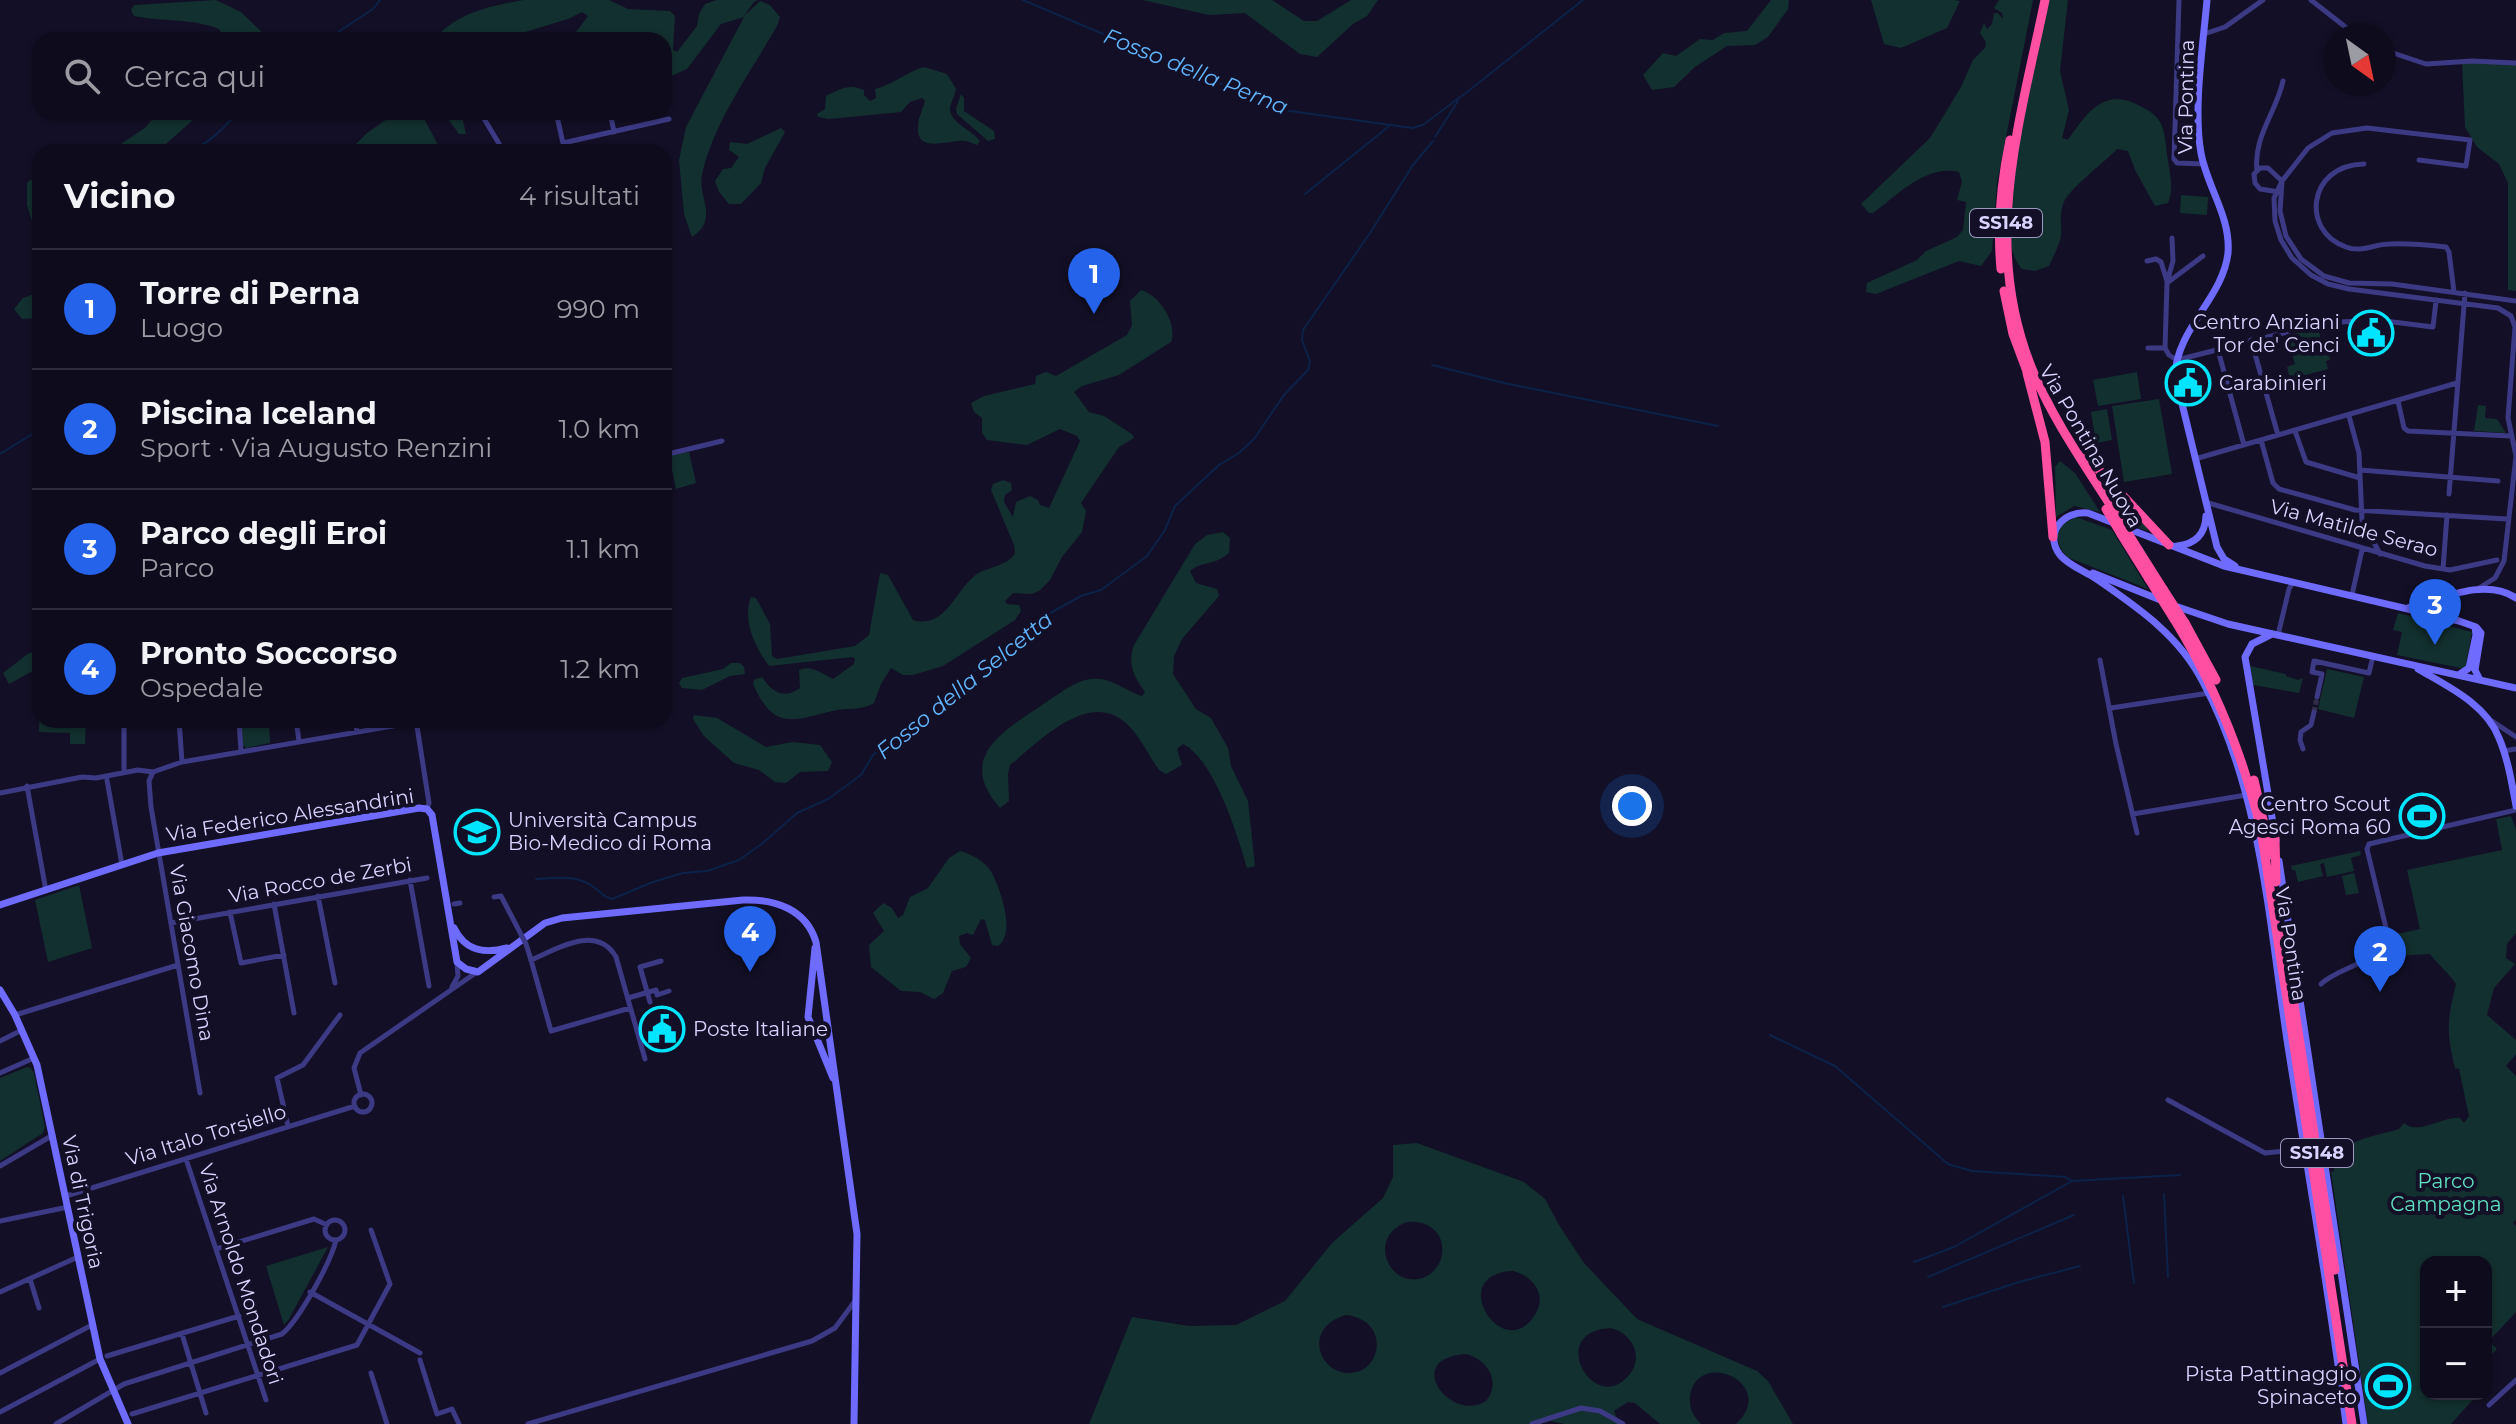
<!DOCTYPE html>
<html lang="it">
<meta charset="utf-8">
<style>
body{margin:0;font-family:Montserrat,sans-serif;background:#171425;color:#f1f3f6}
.controls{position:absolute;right:24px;bottom:24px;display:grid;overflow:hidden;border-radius:16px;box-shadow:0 2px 6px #0004}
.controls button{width:72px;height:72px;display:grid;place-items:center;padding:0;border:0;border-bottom:2px solid #2e2b3b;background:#0e0b1c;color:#f1f3f6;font:40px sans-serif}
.compass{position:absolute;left:2324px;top:24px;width:72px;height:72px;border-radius:50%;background:#0e0b1c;box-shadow:0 2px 6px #0004;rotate:147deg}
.you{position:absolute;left:1632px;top:806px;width:28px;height:28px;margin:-20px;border:6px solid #fff;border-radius:50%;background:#1a73e8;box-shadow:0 0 0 12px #1a73e833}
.badge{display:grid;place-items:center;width:52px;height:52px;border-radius:50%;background:#2563eb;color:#fff;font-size:26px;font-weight:700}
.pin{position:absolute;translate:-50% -66px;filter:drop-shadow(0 2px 4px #0008)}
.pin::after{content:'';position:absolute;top:42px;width:28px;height:24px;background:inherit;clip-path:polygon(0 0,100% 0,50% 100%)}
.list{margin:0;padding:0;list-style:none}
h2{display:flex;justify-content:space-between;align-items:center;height:104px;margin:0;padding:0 32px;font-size:34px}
h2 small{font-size:26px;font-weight:400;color:#9b9ba3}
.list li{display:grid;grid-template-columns:52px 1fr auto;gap:24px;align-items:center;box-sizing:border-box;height:120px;padding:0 32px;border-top:2px solid #2e2b3b}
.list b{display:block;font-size:30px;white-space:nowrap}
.list p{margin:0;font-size:26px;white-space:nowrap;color:#9b9ba3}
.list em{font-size:26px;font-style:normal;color:#9b9ba3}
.icon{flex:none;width:44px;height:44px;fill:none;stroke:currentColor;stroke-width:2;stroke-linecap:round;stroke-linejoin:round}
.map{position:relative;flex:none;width:2516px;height:1424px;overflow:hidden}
.search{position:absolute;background:#0e0b1c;box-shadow:0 2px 6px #0004;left:32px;top:32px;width:640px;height:88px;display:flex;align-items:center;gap:20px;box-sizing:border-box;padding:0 28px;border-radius:24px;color:#9b9ba3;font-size:30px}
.panel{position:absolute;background:#0e0b1c;box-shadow:0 2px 6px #0004;left:32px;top:144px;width:640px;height:584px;border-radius:24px}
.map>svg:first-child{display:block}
.green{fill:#12302f;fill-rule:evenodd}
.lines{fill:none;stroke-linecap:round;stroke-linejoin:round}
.stream{stroke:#0c2248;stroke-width:2}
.street-tunnel{stroke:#312d47;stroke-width:5;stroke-dasharray:5 2.5;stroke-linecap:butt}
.street{stroke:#3d3a85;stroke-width:5}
.secondary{stroke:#6f6bff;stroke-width:7}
.highway{stroke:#ff4fa3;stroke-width:9}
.street-bridge{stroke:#3d3a85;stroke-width:5}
.highway-bridge{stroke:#ff4fa3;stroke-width:9}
.labels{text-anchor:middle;stroke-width:8;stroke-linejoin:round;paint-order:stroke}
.shield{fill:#130f26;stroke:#9e99be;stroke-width:2}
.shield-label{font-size:18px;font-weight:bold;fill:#d9d4ff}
.street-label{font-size:20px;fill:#d9d4ff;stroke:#130f26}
.poi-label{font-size:20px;fill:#d9d4ff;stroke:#130f26;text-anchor:end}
.park-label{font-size:20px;fill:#5fe0c0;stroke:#130f26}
.water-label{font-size:22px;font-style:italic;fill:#62b6ff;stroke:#130f26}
</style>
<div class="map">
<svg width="2516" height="1424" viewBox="0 0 2516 1424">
<rect width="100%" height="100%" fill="#130f26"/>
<path class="green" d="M216,0L241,12L270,40H225L219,29C192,18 163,22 134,16L131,10L134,5Z
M524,0H609L628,9L670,11L675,16L673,50L677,52L697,26L699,14L705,4L717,0H758L754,2L744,16L760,1L770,5L780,17L777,26C751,72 713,123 702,175C697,196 720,219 692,237L684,214L679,160L686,127L744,17L721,24L687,69L671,76L664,71V40H575L576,32L588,16L582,12L568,19L499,40H434C455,13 492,5 524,0Z
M1143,0H1272L1304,21H1317L1351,0H1378L1367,16L1353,24L1317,57L1300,54L1245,13L1209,15Z
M1771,0H1789L1788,9L1768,37L1755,45L1727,46L1695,67L1674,87L1652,90L1643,75L1663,53L1676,56L1700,39L1713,40L1724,33L1747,31Z
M1871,0H1954L1960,1L1947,28L1901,48L1884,44Z
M1999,0H2033L1997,183L1992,251L1981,266L1959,261L1876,294L1866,292L1867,283L1917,260L1926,251L1957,237L1963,230L1966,202L1957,200L1962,182L1959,172C1926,164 1899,194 1873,213H1869L1861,204L1930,138L1961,87L1973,60L1985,48L1986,42L1980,33L1984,23L1987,29L1992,24L1994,13H1998L2003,19L2002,13L1994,8Z
M2048,0H2068L2060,71L2069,110L2062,138L2068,140C2088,111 2105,86 2142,107C2152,112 2160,118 2163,129C2166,139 2166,150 2168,160C2170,175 2174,189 2168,203L2155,206L2135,170L2128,151L2117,149C2103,164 2070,187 2063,204C2059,216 2062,225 2061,236C2059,246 2053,257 2049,266L2035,271L2022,269C2006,252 2007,213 2010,191C2018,128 2035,63 2048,0Z
M2462,62L2516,64V291L2508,290V183L2499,164L2477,147L2465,127Z
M924,67L947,74L956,89C955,95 951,102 950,108C949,122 972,130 980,141L977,145C973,144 969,141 965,141C951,139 915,155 918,126C918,118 923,109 925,101L922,98L910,102L901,112L829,119L818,117L817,114L825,109L826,96C840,89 849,83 864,90V95L870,101L876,98L875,89C893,85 906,72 924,67Z
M961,94L964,98V111L994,131L995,139L988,141L957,114L956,109Z
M158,112H202L157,152H109L146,127Z
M397,112H417L422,115L442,152H348L367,133Z
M443,112H461L466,134H459Z
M781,128L785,132L765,168L761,183L741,204H729L719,192L715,181L723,169L731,168L739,157L729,150L730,142L747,144Z
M30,180L40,181V312L36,318L22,319L14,309L23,298L34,294L39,243L27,205V183Z
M2181,195L2208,197L2207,215L2180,213Z
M1141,290C1159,295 1178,323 1171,342L1119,375L1082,386L1074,392L1089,412L1104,416L1132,434L1134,438L1119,447L1081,503L1086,511L1082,532L1062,557L1050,580L1039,591L1032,594L1013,593L1005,601L1007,604L1019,605L1021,611L1015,620L943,666L913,675H903L891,668L881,684L874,703C863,710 850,708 837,710C795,719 775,734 753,684L754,680L762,677C772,692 784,700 800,688L799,670C811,664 823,674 833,679L854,664L855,659L853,657L769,666C755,647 742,621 751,597L756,598L770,624L772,656L777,659L855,646L869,635L880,573L888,575L913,620C946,630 956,588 977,574C990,566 1008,566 1015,553L1014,545L991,490L993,484L1003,480L1011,483L1012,490L1005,495L1004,502L1013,517L1016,502L1030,496L1038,500L1040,505L1049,508L1080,441L1077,436L1060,429L1027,445L987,440L982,433V418L974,412L971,403L984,396L1035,384L1036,376L1046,372L1056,376L1127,335L1132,325L1130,301Z
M2319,328L2321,346H2327L2330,360L2326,361L2328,369L2290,379L2287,367L2295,364L2286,335Z
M2137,372L2141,399L2098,406L2093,380Z
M2159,399L2172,474L2124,482L2112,406Z
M2478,405L2486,406L2485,418L2497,419L2506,433L2474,431Z
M2107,409L2112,440L2096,443L2091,412Z
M689,452L696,483L676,489L669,456Z
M2060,461L2075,473L2100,512L2074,506L2056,517L2055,467Z
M2110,493L2121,500L2146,526L2148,531L2130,526L2109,497Z
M2076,517L2112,530L2148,589L2067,557C2058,546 2056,540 2059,526Z
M1223,532L1230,538L1229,553C1214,566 1202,561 1190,571L1196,583L1217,589L1219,596L1182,639L1174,656L1173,674L1196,709L1211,718L1228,748L1231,766L1248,801L1255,866L1247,868C1238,836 1214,759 1183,744L1177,749L1182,765L1166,774L1159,770C1149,756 1140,736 1127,724C1089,688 1039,742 1010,765L1008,774L1009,801L1000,808C956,758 1002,732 1042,705C1055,697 1070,684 1085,680C1110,674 1122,690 1142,696L1145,692C1134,677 1127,664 1134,645L1195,544L1207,535Z
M2398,613L2472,632L2465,669L2397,655L2402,632L2393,630Z
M36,652L40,656V667L9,684L3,673L29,653Z
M731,663H740L744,667L745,674L730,676L702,690L682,688L679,683L682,678L723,669Z
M2250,666L2286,674V676L2298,680L2303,678L2299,693L2253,685Z
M2327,669L2364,677L2354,718L2318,709Z
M40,704V720H86L85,744H70V733L39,732Z
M694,715L717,718L766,747L792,742L820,745L832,762L828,771L800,772L786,783L775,782L759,770L734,763L704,736L693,719Z
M241,720H269L270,743L246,748L243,745Z
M2511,816L2516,830V933L2507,944L2506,958L2515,964L2494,988L2487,1015L2516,1040V1054L2506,1066L2516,1076V1220L2513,1223L2516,1226V1312L2489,1341L2497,1349L2486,1360V1262H2426V1394H2478L2451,1424H2368L2331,1172L2334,1171C2335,1139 2375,1137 2399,1129L2404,1123C2418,1136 2443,1116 2460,1118L2464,1123L2469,1116L2459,1069L2455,1068C2446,1031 2447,1021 2456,984C2450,974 2438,965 2430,954L2377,957L2387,948L2388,936L2420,929L2407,870L2502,850L2496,819Z
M960,851C972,854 986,862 992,873C1001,891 1016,933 998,946L992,945L985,920L981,919L973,935L967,933L959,936L960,944L971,958L966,967L952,971L943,993L934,999L920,992L901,991L871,967L869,945L884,931L873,913L883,903L892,908L898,918L903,915L910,897L928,888L949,858Z
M2360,851L2361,855L2351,858L2354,871L2327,877L2324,863L2320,864L2323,876L2298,882L2295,870H2292L2291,866Z
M2354,873L2359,893L2346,895L2342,876Z
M79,885L92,948L48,962L35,900Z
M27,1067L31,1068L34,1073L45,1127L43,1133L0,1161V1078Z
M1417,1143L1524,1182L1545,1199L1559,1225L1584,1263L1637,1319L1757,1371L1768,1381L1793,1424H1736C1779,1384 1698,1347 1690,1396C1689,1408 1693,1416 1701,1424H1660L1635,1403L1628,1402L1614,1411L1619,1424H1565L1550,1421L1540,1424H1089L1132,1317L1189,1326L1236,1325L1285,1301L1332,1243L1383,1198L1393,1177V1145ZM1407,1222C1427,1220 1445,1232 1442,1254C1441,1262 1436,1270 1429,1275C1393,1296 1363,1238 1407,1222ZM1513,1271C1532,1275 1547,1294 1536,1313C1505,1368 1443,1274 1513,1271ZM1346,1315C1394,1320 1381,1382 1341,1372C1333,1370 1326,1364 1322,1356C1313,1336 1327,1320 1346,1315ZM1610,1328C1631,1332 1645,1356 1629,1375C1595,1417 1545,1332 1610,1328ZM1466,1354C1487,1359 1502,1382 1486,1401C1451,1424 1401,1358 1466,1354Z
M328,1247L289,1319L284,1325L266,1266Z"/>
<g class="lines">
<path class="stream" d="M1023,0L1283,110L1412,128L1423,125L1460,97
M326,40L373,9L380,0
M1462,96L1583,0
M1435,137L1458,101
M185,152C206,147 224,128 238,112
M1305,194L1388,127
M1432,365L1504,383L1718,426
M0,454L34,433L40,425
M536,879C557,878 577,874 595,888C602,893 603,897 612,899L653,882L683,873L707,871L739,860L763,843L797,813L828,799L861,775L873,755L949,698L964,681L987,660L1021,638L1052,612L1081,596L1101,590L1147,556L1165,530L1175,506L1219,465L1239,453L1254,439L1284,395L1308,370L1310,362L1302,340L1303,330L1370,233L1413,165L1433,141
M1770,1035L1835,1066L1948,1164L1972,1171L2065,1177L2072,1181
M2164,1194L2168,1277
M2123,1196L2134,1283
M1914,1262L1954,1247L2072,1181L2180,1175
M1928,1277L2074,1215
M1943,1307L2019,1282L2080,1266"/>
<path class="street-tunnel" d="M2314,712L2317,697"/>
<path class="street" d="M2179,0L2174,159L2177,163L2203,164
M2311,0L2357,36
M2204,34L2225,27L2263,0
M2384,50L2426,64L2472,61L2516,63
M480,112L504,152
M556,112L565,152
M610,112L614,132
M563,143L669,119
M2419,160L2466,166L2470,140L2367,128L2332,133L2308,148L2282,181L2274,198L2275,221L2281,240L2292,258L2311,275L2328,284L2349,289L2498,308L2511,316L2515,327L2508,418L2516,456L2504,561L2495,578L2479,588
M2364,164C2307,165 2301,232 2346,247C2361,253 2375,244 2389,244C2408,243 2428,245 2446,247L2449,252L2454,292
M2257,171C2253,137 2276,113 2283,81
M2282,182L2280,211L2286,236L2301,259L2324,276L2349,283L2392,284L2516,301
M2279,192L2260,189L2255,183L2254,174L2260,168H2268L2282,181
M2203,256L2167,283L2165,348L2169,355L2177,360L2323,323L2377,320L2433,327L2436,301
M2147,261L2156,259L2161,262L2167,281
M2167,282L2173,261L2172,238
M2251,340L2278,435
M2148,348H2165
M2218,350L2244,445
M2398,401L2404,428L2408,431L2511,436
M2349,416L2359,453L2362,520L2380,554
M2295,431L2306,462L2360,478
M2261,440L2273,483L2279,489L2355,510L2507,519
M664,455L722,441
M2195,459L2457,383
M2360,470L2498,481
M2449,494L2465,293
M2205,502L2425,566L2450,570L2497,560
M2443,569L2447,515
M2352,595L2362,550
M2278,635L2289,589L2293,582
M2100,660L2116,744L2137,833
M2317,697L2322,674L2312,672L2314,661L2369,673L2373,656
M2111,708L2209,693
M179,720L182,762
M239,720L241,751
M296,720L299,741
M355,720L357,732
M416,720L429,803L427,809
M2492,721L2516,737
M2303,749L2300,740L2301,732L2311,725L2314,712
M2503,751L2516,749
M124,772V720
M153,772L149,781L151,807L200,1093
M107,780L122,865
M27,786L46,891
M0,793L82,777L96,778L138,770L153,772L182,762L416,722
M2133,814L2246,795
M410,880L429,986
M318,896L335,983
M274,904L294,1013
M454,904L460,903
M230,912L241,963L284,955
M171,923L427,878
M2321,984C2341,965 2389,962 2386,928L2367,849L2369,844L2516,810
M452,987L458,976L457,963
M628,998L656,990L657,995L669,991
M650,1002L640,967L661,961
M630,1008L551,1031L531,960C555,950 596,923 616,957L645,1059
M15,1015L178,965
M0,1041L22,1030
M0,1073L34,1058
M354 1103a9 9 0 1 1 18 0a9 9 0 1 1-18 0Z
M361,1095L354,1068L360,1053L477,972
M2168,1100L2265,1153L2304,1149
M288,1126L277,1078L303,1065L340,1015
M186,1159L266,1400
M0,1166L53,1135
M66,1196L355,1106
M325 1230a10 10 0 1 1 20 0a10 10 0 1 1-20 0Z
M0,1221L68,1207
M216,1249L314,1219L327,1225
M30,1279L39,1308
M0,1292L78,1257
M310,1292L420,1353
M182,1334L206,1413
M107,1356L239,1316
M420,1360L437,1414L452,1409L459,1424
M0,1373L92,1325
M371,1373L387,1424
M2489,1405L2516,1380
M0,1412L100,1359
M132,1414L357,1345L390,1284L371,1230
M56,1424L124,1384L282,1334C299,1320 331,1262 336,1240
M528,1424L812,1341L835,1328L855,1301
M1532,1424L1581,1408L1600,1411L1623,1424"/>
<path class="secondary" d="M2207,0C2203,46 2193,109 2201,153C2207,187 2231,217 2228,253C2223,298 2177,328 2175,375L2217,547L2224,559L2235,566
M2177,546C2196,544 2205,534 2206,516
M2093,573L2163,601
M2175,606L2228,624L2516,688
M2408,608C2441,599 2485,577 2516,598
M2272,634L2252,644L2245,657L2276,841
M2418,669C2447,686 2486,704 2499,738C2508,759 2512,784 2516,806
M2460,674L2469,668L2476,635L2475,627
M2279,861L2364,1424
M0,905L158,853L419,808L427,809L432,815L457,962L466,969L478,972L545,923L562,918L743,900C775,899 806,909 816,942L857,1234L854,1424
M454,928C465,951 484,954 507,948
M815,948L808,1017L833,1078
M0,990L15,1015L37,1065L100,1359L128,1424
M2346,1424C2330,1296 2307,1168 2287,1040C2269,920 2261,791 2203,682C2179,635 2137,607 2095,578C2084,571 2068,565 2060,555C2043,533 2064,510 2088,513L2224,566L2459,621L2476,627L2481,633L2475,670L2480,680"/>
<path class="highway" d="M2045,0C2019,126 1981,244 2032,369C2053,420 2085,465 2114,511
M2001,269C1997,225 2001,183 2010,140
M2004,291L2013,334L2029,377
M2027,373L2045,442L2053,537
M2084,454L2169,545
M2121,534L2149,579
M2139,551L2163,589
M2174,619C2215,686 2243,754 2261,830L2352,1424
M2185,623L2216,680
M2254,780L2271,855
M2275,838L2276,882
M2283,933L2335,1270"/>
<path class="street-bridge" d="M494,897L501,896L526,944L531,960"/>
<path class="highway-bridge" d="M2106,509L2121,534
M2114,511L2139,551
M2149,579L2174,619
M2163,589L2185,623"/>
</g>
<defs>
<g id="civic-ring" transform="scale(2.3)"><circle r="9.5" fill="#130f26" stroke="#00e5ff" stroke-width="1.5"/><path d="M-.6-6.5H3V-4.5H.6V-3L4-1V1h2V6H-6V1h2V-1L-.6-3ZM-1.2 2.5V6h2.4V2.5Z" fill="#00e5ff"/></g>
<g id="stadium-ring" transform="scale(2.3)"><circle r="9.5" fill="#130f26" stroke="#00e5ff" stroke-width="1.5"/><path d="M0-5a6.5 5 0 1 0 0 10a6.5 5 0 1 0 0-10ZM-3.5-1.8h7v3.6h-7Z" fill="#00e5ff"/></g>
<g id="university-ring" transform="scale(2.3)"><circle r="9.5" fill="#130f26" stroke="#00e5ff" stroke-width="1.5"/><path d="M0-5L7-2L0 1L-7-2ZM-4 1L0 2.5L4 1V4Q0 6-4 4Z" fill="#00e5ff"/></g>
</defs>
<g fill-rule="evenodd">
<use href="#civic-ring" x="2371" y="333"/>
<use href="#civic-ring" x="2188" y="383"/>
<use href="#stadium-ring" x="2422" y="816"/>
<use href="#university-ring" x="477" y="832"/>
<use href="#civic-ring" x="662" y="1029"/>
<use href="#stadium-ring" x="2388" y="1386"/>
</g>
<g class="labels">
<g class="shield">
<rect x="1970" y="209" width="72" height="28" rx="6"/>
<rect x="2281" y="1139" width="72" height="28" rx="6"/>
</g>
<g class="shield-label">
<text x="2006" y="229">SS148</text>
<text x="2317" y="1159">SS148</text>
</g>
<g class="street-label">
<text transform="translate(2186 97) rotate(-89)" y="7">Via Pontina</text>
<text transform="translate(2091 446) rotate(60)" y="7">Via Pontina Nuova</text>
<text transform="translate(2354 528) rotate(15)" y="7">Via Matilde Serao</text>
<text transform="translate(290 815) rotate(-9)" y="7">Via Federico Alessandrini</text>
<text transform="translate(320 880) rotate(-10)" y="7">Via Rocco de Zerbi</text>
<text transform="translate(2291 944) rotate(81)" y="7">Via Pontina</text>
<text transform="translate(192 953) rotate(80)" y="7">Via Giacomo Dina</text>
<text transform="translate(206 1135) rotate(-17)" y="7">Via Italo Torsiello</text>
<text transform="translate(83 1202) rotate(78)" y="7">Via di Trigoria</text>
<text transform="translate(241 1274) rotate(72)" y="7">Via Arnoldo Mondadori</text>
</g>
<g class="poi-label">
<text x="2340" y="329">Centro Anziani<tspan x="2340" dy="23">Tor de' Cenci</tspan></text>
<text x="2219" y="390" text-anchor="start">Carabinieri</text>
<text x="2391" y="811">Centro Scout<tspan x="2391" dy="23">Agesci Roma 60</tspan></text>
<text x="508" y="827" text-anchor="start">Università Campus<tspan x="508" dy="23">Bio-Medico di Roma</tspan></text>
<text x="693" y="1036" text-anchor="start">Poste Italiane</text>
<text x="2357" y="1381">Pista Pattinaggio<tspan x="2357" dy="23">Spinaceto</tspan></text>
</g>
<g class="park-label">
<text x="2446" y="1188">Parco<tspan x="2446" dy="23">Campagna</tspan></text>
</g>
<g class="water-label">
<text transform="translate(1196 71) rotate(22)" y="8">Fosso della Perna</text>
<text transform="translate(964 685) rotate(-39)" y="8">Fosso della Selcetta</text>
</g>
</g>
</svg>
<div class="controls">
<button>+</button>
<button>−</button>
</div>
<svg class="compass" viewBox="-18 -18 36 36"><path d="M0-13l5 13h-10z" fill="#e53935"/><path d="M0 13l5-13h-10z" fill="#9b9ba3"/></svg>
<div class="you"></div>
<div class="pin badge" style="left:1094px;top:314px">1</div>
<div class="pin badge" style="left:2380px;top:992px">2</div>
<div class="pin badge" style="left:2435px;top:645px">3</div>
<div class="pin badge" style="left:750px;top:972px">4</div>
<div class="search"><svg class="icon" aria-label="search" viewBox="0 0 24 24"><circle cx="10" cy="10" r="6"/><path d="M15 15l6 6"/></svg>Cerca qui</div>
<section class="panel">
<h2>Vicino<small>4 risultati</small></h2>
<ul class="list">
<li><span class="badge">1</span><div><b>Torre di Perna</b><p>Luogo</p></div><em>990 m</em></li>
<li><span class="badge">2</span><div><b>Piscina Iceland</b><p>Sport · Via Augusto Renzini</p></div><em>1.0 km</em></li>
<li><span class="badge">3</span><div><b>Parco degli Eroi</b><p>Parco</p></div><em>1.1 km</em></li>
<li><span class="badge">4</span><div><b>Pronto Soccorso</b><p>Ospedale</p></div><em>1.2 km</em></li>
</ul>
</section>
</div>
